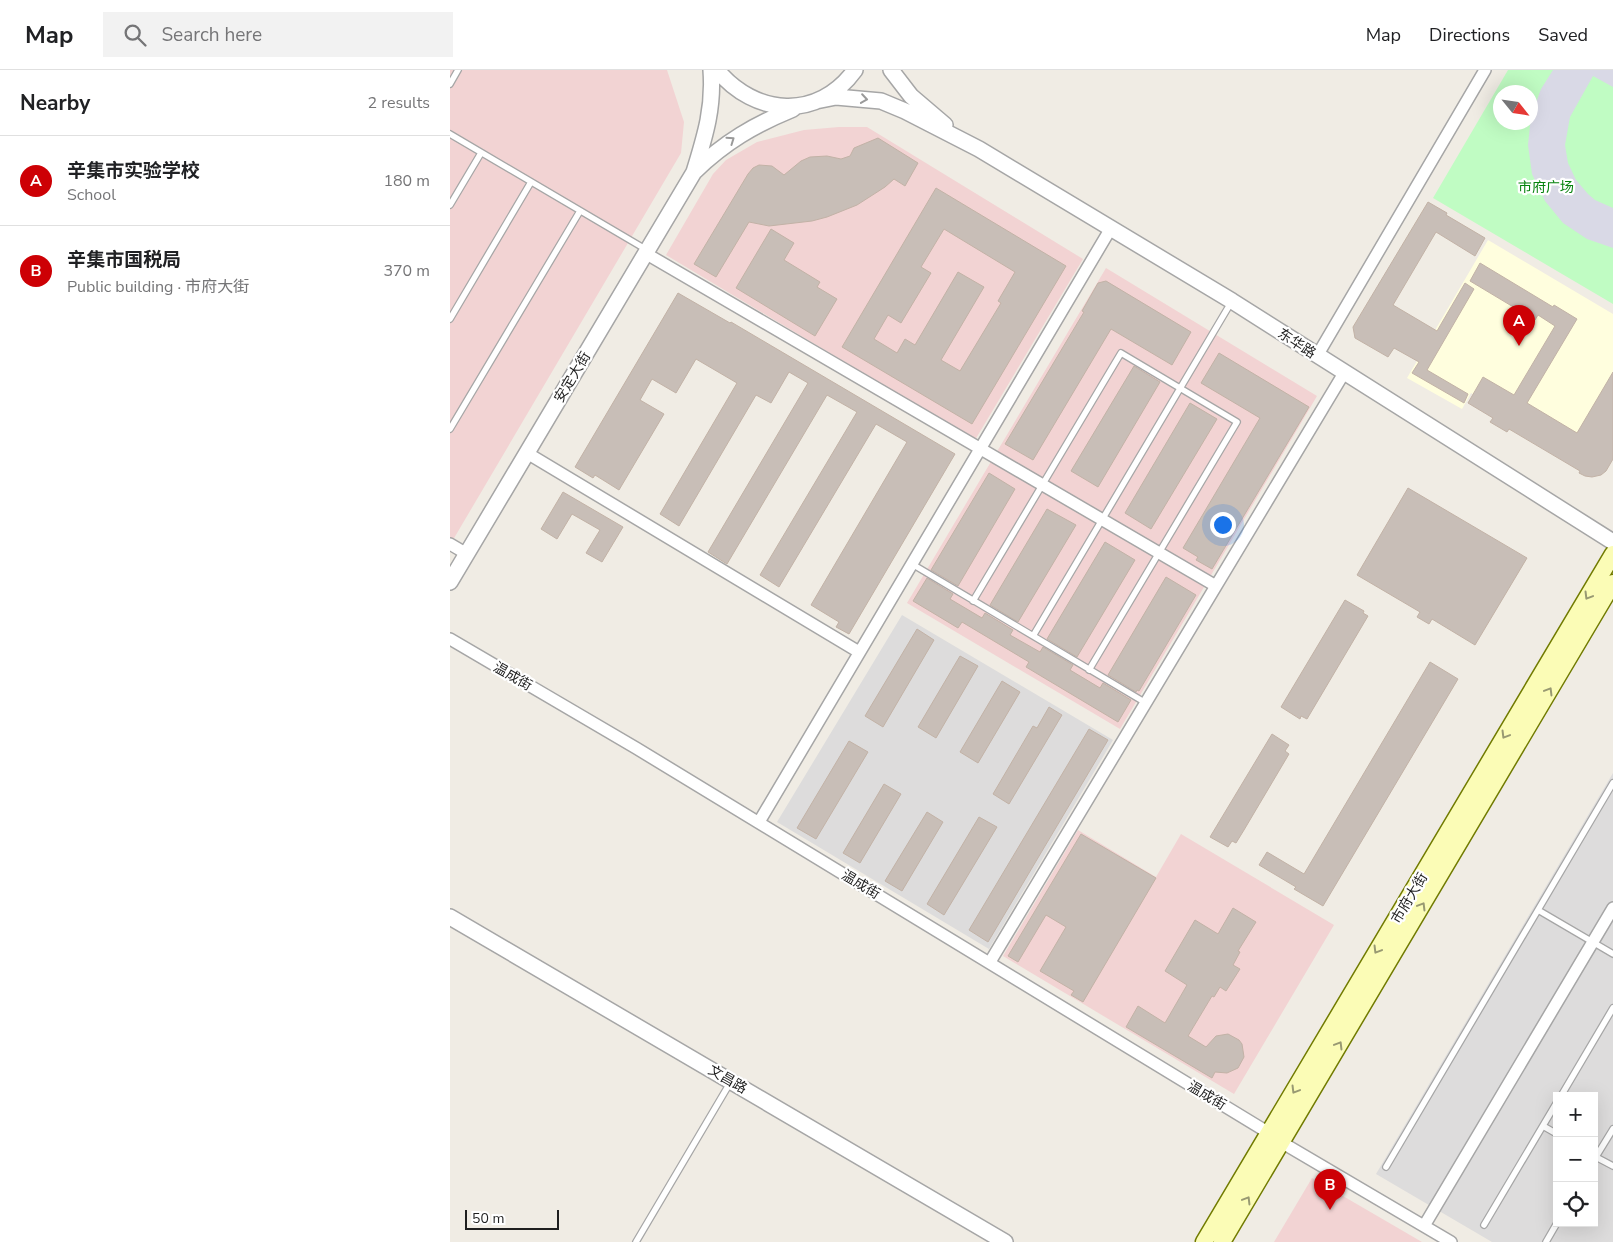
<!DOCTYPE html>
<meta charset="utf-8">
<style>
body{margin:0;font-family:"Nunito Sans","Noto Sans SC",sans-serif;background:#f2f2f2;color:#202124}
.controls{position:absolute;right:15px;bottom:15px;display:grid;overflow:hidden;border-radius:0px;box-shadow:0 5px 20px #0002}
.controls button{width:45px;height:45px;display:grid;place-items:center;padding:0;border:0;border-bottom:1px solid #e0e0e0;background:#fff;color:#202124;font:25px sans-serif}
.compass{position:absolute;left:1043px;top:15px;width:45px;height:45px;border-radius:50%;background:#fff;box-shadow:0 5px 20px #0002;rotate:120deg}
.scale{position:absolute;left:15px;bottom:12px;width:94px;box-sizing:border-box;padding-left:5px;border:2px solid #1f1f1f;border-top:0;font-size:14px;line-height:18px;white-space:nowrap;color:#1f1f1f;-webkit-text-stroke:4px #fff;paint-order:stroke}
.you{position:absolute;left:772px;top:454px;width:18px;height:18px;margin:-12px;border:4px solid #fff;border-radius:50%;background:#1a73e8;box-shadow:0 0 0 8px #1a73e833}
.badge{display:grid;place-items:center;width:32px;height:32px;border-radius:50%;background:#cd0005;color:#fff;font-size:16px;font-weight:700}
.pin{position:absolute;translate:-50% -41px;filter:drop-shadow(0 1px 2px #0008)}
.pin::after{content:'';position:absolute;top:26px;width:18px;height:15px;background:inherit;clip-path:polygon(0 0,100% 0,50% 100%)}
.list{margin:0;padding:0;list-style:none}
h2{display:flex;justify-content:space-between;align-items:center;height:65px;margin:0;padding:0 20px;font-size:21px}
h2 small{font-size:16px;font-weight:400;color:#757577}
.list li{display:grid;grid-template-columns:32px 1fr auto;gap:15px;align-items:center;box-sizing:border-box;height:90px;padding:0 20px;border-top:1px solid #e0e0e0}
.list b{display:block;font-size:19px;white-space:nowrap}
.list p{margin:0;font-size:16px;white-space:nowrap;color:#757577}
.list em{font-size:16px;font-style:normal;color:#757577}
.icon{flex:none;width:28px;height:28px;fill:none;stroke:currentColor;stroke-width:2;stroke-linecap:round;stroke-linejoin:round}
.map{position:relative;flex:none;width:1163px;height:1172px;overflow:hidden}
header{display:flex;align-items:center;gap:30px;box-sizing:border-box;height:70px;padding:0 25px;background:#fff;border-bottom:1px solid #e0e0e0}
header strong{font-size:24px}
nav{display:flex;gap:28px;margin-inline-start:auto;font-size:18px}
.search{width:350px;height:45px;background:#f2f2f2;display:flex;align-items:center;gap:12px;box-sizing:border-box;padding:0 18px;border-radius:0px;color:#757577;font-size:19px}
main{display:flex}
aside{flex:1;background:#fff}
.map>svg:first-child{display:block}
.residential{fill:#dddcdc;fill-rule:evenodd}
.commercial{fill:#f2d3d3}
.education{fill:#fffede}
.park{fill:#c0fcc3;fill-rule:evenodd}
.plaza{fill:#d9d9e6}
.building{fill:#c8beb7;stroke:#c2b2a6;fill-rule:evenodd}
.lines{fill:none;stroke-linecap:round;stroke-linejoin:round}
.service-casing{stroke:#a6a6a6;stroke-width:8}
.minor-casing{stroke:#a6a6a6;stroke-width:14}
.tertiary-casing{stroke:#a6a6a6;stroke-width:18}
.secondary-casing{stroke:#717b00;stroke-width:19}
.service{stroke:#fff;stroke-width:5.5}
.minor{stroke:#fff;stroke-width:11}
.tertiary{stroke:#fff;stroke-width:15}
.secondary{stroke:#fbfcb6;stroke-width:16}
.oneway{stroke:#9a9a9a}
.oneway2{stroke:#989972}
.labels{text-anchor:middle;stroke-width:4.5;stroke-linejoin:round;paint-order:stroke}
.park-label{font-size:14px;fill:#07830e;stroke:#fff}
.street-label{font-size:14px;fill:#1f1f1f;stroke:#fff}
</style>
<header>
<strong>Map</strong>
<div class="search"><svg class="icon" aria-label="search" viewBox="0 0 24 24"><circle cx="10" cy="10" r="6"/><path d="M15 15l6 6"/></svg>Search here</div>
<nav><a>Map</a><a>Directions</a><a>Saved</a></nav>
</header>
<main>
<aside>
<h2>Nearby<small>2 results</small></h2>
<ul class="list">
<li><span class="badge">A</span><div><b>辛集市实验学校</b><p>School</p></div><em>180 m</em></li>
<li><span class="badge">B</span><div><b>辛集市国税局</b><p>Public building · 市府大街</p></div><em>370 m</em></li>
</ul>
</aside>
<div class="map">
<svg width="1163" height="1172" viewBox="0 0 1163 1172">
<rect width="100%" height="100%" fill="#f0ece4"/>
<path class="residential" d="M452,545L663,670L539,879L327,752Z
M1163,703V1172H1042L926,1104ZM1107,1026H1144V1153H1107Z"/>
<path class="commercial" d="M0,0H217L234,52L231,83L0,475Z
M389,57H417L633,189L525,370L216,185L263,104L276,90L307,72L354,60Z
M656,198L867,326L670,659L457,533Z
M628,760L706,807L731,764L884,855L784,1024L553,886Z
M862,1108L972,1172H824Z"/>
<path class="education" d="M1038,170L1163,244V334L1131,388L1021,323L1012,339L957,308Z"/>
<path class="park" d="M1058,0H1163V234L983,128ZM1050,22H1080V52H1050Z"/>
<path class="plaza" d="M1103,0H1163V17L1143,6L1120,47L1115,75L1118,93L1126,110L1138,124L1145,130L1163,138V178L1137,169L1113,153L1095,131L1082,104L1078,75L1081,46L1091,19Z"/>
<path class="building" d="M428,68L468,93L455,116L444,109L435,117L407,135L377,147L362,151L319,156L299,152L266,207L244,194L298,104L303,98L309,95L322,96L334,105L351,91L360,87L377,86L391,89L400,86L404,78Z
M486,118L616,196L522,354L392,277ZM494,159L565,202L548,231L551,233L510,301L491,290L534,217L508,202L465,275L455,269L447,283L424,269L438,245L451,253L481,203L471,197Z
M978,132L997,143L996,145L1035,168L1025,186L986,162L943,235L987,261L1015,213L1024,219L977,300L1018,324L1014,333L962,303L969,292L944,278L938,287L905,268L903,257Z
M321,159L344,173L334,190L370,212L367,217L387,229L365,266L286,218Z
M1030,193L1103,237L1104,235L1127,249L1077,333L1127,363L1163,302V389L1156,401L1151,405L1142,407L1135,406L1129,403L1130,401L1059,359L1057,362L1040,352L1043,348L1018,333L1033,307L1064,325L1105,256L1088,245L1085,250L1020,211Z
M656,211L741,262L722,295L661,259L583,390L555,374L634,242L632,241L648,213Z
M228,223L280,253L281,252L505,384L399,564L386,557L389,552L361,535L457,372L426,354L329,517L310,505L407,342L377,325L277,494L258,482L358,313L339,302L321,333L306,325L229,456L210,444L287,313L246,289L226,323L202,309L190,330L214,344L169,420L145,405L143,408L125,397Z
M769,283L859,337L762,499L746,490L748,487L733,478L810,348L751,313Z
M684,296L710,312L648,417L621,401Z
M740,333L767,349L701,459L675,443Z
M539,403L565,419L508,516L481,500Z
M958,418L1077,488L1025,575L982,549L979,554L967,547L970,542L907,505Z
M113,422L173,457L152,492L136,483L150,460L122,444L107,469L91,459Z
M597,439L626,455L568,552L540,535Z
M655,472L685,490L627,587L597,569Z
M716,507L746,525L689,621L687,620L686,622L658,605Z
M477,508L503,524L500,529L532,548L535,543L563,560L560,565L590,582L593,577L623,595L620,600L650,618L653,613L681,630L668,652L576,597L579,592L512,552L508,558L463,531Z
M895,530L914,541L913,543L918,546L857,649L851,646L850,649L831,637Z
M467,559L484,570L433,657L415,646Z
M510,586L528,596L486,668L468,657Z
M980,592L1008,609L873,836L844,819L846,817L809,795L817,782L854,804Z
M552,611L570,622L528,693L510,682Z
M599,637L612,645L559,734L543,724L583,656L587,658Z
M639,659L658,670L538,872L519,860Z
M822,664L839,675L835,681L839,684L794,760L786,773L782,771L778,777L760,767Z
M399,671L418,682L366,769L347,758Z
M434,714L451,724L410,793L393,783Z
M477,742L493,752L452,821L435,811Z
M529,747L547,757L494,845L477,834Z
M631,764L706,808L633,932L621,925L624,921L590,901L616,857L596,845L568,892L558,886Z
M783,838L806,852L788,881L790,882L783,895L790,899L776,921L770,917L764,927L762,926L738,966L756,977L766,966L778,964L789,970L792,974L794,987L788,998L777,1003L765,1002L762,1008L676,957L688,936L715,953L737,915L715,901L745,850L768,864Z"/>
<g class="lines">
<g class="service-casing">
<path id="service" d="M0,14L8,0
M0,64L197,180
M0,135L31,83
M0,249L81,112
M0,359L130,141
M462,494L696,633
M523,531L671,283L787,352L639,600
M583,566L782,231
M1088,840L1163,884
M1111,1026L1163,938
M1093,1056L1107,1064
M1144,1086L1163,1096
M1144,1090L1163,1059
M936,1097L1163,713
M1034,1155L1107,1032
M186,1172L280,1013
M1096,1172L1107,1153"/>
</g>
<g class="minor-casing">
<path id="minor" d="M195,183L766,516
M867,286L1035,0
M77,383L409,582
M0,474L17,484
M0,569L186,678L819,1063
M309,752L661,158
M540,892L894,303
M831,1072L1001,1172
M974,1156L1163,838"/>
</g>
<g class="tertiary-casing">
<path id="tertiary" d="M267,0C305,46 368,51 405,0
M441,0L461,26L495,55
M366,31L386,27L431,31L455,41L529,79L782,231L1163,472
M245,101C275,72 304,55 343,39
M0,512L244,102C255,66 264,38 261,0
M0,847L555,1172"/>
</g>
<g class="secondary-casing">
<path id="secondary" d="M754,1172L1163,484
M772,1172L1163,513"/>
</g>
<use href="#service" class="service"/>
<use href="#minor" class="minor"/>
<use href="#tertiary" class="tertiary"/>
<use href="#secondary" class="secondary"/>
</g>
<defs><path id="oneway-chevron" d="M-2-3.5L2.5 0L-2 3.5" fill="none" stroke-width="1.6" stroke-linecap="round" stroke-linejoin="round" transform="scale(1.25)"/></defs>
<g class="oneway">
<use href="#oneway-chevron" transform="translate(414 29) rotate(8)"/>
<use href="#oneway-chevron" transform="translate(281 70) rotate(-35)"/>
</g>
<g class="oneway2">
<use href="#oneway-chevron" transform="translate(1138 526) rotate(121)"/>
<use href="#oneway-chevron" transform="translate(1099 621) rotate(-59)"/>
<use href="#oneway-chevron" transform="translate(1055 665) rotate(121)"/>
<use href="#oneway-chevron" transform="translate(972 836) rotate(-59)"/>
<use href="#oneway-chevron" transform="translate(927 880) rotate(121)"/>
<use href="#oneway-chevron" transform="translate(889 975) rotate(-59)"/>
<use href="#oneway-chevron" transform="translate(845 1020) rotate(121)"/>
<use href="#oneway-chevron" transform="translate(797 1130) rotate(-59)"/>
</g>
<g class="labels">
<g class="park-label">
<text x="1096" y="122">市府广场</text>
</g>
<g class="street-label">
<text transform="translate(847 273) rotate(33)" y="5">东华路</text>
<text transform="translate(122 307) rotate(-59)" y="5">安定大街</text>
<text transform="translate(63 606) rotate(30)" y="5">温成街</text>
<text transform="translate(411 814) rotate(31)" y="5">温成街</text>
<text transform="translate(959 828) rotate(-59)" y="5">市府大街</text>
<text transform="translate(278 1009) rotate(30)" y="5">文昌路</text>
<text transform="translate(757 1025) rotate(31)" y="5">温成街</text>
</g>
</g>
</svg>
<div class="controls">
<button>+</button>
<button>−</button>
<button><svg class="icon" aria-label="locate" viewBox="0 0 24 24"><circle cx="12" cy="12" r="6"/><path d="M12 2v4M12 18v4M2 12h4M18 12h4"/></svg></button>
</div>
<svg class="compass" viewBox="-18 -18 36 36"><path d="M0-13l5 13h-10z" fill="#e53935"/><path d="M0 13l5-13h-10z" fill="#757577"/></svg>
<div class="scale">50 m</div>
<div class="you"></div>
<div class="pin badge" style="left:1069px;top:276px">A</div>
<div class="pin badge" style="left:880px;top:1140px">B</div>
</div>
</main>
